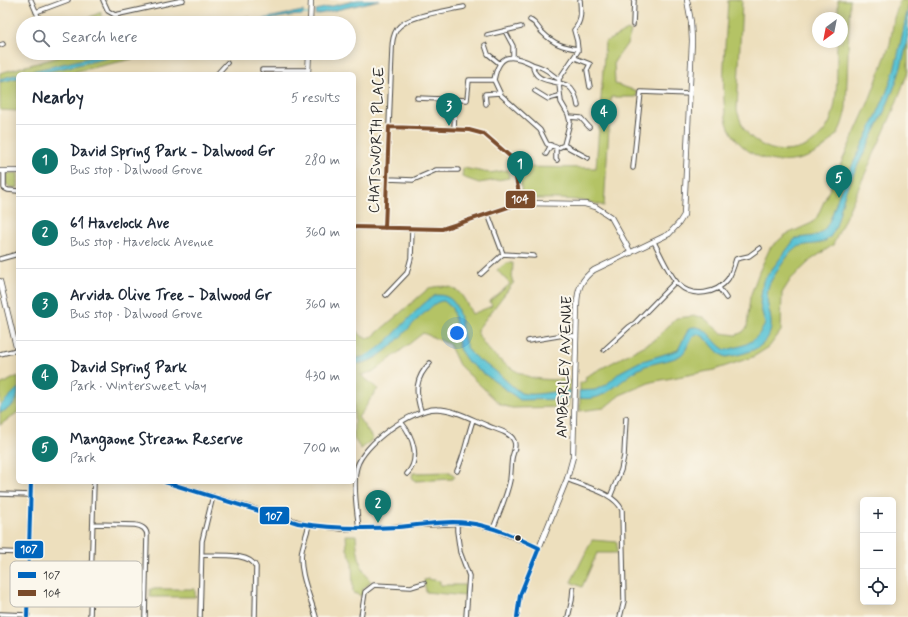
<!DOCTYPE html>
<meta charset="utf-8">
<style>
body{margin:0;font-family:Mynerve,sans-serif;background:#f6f6f7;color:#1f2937}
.controls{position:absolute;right:12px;bottom:12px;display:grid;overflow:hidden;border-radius:6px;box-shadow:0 2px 10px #0003}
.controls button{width:36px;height:36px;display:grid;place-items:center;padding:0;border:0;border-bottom:1px solid #e0e1e3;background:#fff;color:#1f2937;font:20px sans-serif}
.compass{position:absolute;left:812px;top:12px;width:36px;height:36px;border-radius:50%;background:#fff;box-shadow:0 2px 10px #0003;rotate:212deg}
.you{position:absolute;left:457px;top:333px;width:14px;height:14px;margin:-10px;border:3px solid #fff;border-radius:50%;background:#1a73e8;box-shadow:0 0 0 6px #1a73e833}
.badge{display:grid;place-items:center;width:26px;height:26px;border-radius:50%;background:#0f766e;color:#fff;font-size:13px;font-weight:700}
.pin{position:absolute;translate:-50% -33px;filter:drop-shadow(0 1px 2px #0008)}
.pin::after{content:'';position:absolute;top:21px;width:14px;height:12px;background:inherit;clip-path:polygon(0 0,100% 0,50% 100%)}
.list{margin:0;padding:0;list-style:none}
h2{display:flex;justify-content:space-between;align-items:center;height:52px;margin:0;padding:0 16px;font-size:17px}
h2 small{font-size:13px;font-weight:400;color:#747a83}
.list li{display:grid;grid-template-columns:26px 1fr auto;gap:12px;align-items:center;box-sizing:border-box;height:72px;padding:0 16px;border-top:1px solid #e0e1e3}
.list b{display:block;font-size:15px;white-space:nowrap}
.list p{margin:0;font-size:13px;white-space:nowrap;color:#747a83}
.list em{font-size:13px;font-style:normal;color:#747a83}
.icon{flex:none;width:22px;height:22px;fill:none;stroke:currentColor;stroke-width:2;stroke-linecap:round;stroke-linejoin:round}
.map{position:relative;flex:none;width:908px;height:617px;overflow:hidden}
.search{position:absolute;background:#fff;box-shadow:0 2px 10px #0003;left:16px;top:16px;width:340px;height:44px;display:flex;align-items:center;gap:10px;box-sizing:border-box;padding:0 14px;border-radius:22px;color:#747a83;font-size:15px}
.panel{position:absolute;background:#fff;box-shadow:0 2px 10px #0003;left:16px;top:72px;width:340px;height:412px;border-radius:6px}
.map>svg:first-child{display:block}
</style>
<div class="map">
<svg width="908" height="617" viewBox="0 0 908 617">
<rect width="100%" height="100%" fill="#fbf7ec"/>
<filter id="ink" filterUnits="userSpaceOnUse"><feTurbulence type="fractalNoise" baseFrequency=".025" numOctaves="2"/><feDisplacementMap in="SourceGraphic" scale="8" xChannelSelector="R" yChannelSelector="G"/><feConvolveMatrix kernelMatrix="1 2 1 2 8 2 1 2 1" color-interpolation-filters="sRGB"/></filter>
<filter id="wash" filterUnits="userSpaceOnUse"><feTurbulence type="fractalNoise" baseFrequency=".012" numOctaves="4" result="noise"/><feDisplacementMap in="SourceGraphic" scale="16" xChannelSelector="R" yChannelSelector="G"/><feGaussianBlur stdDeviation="0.9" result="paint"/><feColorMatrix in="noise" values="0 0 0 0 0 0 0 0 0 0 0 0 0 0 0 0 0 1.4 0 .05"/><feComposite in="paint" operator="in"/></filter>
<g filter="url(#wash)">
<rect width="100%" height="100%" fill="#eddfbd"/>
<path fill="#b4c365" stroke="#707748" d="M728 0H742L737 110C740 120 743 130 751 137 774 159 810 154 827 127 840 107 836 65 837 42H842V18H838V0H850L846 108C844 119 841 131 833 139 804 172 749 169 729 128 718 105 727 28 728 0Z
M900 0H908V72L892 114 833 245 811 260 791 279 782 293 781 331 769 347 753 357 714 370 651 382 620 395 604 408 580 411V383L586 381 585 377 655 340 676 318 696 316 703 317 721 333 736 335 743 332 747 327 750 297 759 272 770 248 785 235 812 223 817 217 869 101 890 44 894 18Z
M101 12V17L106 23H77Z
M249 16V23H215Z
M628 30 631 32 627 44 614 62 615 84 637 91 636 97H611L604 206C578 197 550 199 523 199L518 167 596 168 605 42Z
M62 53H159L64 74H18V111L0 110V73L63 56Z
M463 168 490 173 508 170 509 178 479 183 462 177Z
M6 173H18V188L10 187 6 184Z
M507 263H513L512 282H514L477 330C481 349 515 375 534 378 545 380 557 380 569 380L570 383 568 407 512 408 501 405 459 365 449 344 423 333 375 371 361 375 378 389C369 398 367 408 358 417L373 439 361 449 354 439V316L355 329 363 337 371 338 429 288C457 282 461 292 472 314L492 306 490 301 510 284 497 270Z
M18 376V412L0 425V385Z
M450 472 455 476 453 479 415 481 412 477 413 473Z
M346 535H356C357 553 360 568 371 582L363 589V596L353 593 352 560 347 549Z
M592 540 617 542V553H597L582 587 571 582Z
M428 579 440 581V585H465V596L426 592 424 580Z
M150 589H195V597H150Z"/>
<path fill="#58c2d4" stroke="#427680" d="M358 0H379L315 15 316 10Z
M908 8C908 17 908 26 908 35 901 89 870 138 848 186 840 202 840 225 830 237 822 247 807 242 796 248 789 252 776 273 771 281 765 291 767 304 770 314 777 345 752 353 726 357 714 353 709 336 697 334 689 337 688 350 681 355 672 361 655 362 643 367 626 375 616 389 600 396 593 399 586 399 579 398V391L595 390 606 385 620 372 639 362 678 350 689 328C708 322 712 344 726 350 746 345 756 343 765 324L760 304 763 281 795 239C803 236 815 238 821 233 831 225 836 201 841 189 855 158 872 128 885 96 897 68 901 38 908 8Z
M303 11V15C282 15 263 23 242 23Z
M110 53H130L37 74H19Z
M18 74V78L0 82V79Z
M436 295C468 294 456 336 471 353 477 360 485 364 493 369 503 377 511 386 521 393 535 397 555 390 570 391L569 399 520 400 468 362 459 349 458 331 452 308 444 301C437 301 433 305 428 310 406 327 384 364 354 364V358C381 360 411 308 436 295Z
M18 388C18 403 14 406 0 413V406Z"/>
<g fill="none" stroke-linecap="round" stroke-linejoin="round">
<path stroke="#58c2d4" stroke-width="1" d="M302 14H309
M364 357 380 348"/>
</g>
</g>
<g filter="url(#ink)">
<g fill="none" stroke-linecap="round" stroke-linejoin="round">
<defs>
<path id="minor" d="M31 0 41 23
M103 0 108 11 115 15 183 0
M36 12 68 0
M530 20C537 23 538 29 543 33 554 44 563 47 578 49
M633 25 634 0
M505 31 513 46V56
M487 35 521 27
M0 45 3 44
M485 45 488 54 499 63
M575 58 590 64 587 70 590 87
M533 65C533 84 558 80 568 86 574 90 577 99 578 106
M262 70H308
M217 74 227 63
M559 79C554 77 551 73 546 70 542 67 537 66 532 64 510 53 499 54 494 80L501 95 540 130 547 144 558 148 564 145 570 122 568 114 561 102 559 84V79L578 51 577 41 574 30C582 21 581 12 580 0
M535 91 548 99 559 96
M417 98 467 100 469 80H494
M486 104 485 94 500 93
M569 117 581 118 589 127
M389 127 469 130 484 134 512 158 521 203
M454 130 455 100
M564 145 588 158
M556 148V159L557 160
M546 154 551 145
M633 168 641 92 690 94
M4 171V188L8 190 18 191
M388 179 413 180 436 170H458
M488 214 503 254
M385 228 392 50C392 43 393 35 397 29 407 15 447 11 464 7
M654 242C661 255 669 275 679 285 693 298 717 294 728 279 732 273 734 266 736 259L749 256 760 248
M0 259 18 254
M481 274 503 254 534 256
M719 288 726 298
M386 295 407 273 411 258 412 229
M528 341 564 335 575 336
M604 350 629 327 635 323 676 281
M0 354 17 350
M421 411C415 392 415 378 430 363
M401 422C413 436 421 459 407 474
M457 471C465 454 467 437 473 420
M567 479C584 487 614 492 622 510L624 601 620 617
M165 482 309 525 342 529 470 523 493 529 539 548
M0 494 31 495
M610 497 621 470 624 456 626 418
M457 522V531L460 552 469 576 466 617
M93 524 135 525C142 526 147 529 147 536L145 617
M309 525C307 533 304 541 302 550 298 571 310 596 316 617
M359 528C357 514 353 480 357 467 363 444 413 408 437 409 453 409 471 419 486 425 494 429 511 432 514 441 517 447 513 452 512 458 511 465 511 473 510 480 507 496 499 513 493 529
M0 552 29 553
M202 555C217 556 250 552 256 567L255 617
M0 614 28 615
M90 617 94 482
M200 617 202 541 213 496
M361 617 365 592 374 585 411 587 424 583
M568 617 572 600 573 589"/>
<path id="tertiary" d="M310 23 311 0
M308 74 309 53
M0 171H18
M354 227 442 229 521 203 585 204 596 207 611 217 631 253
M0 281 18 355
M27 617 31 482
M517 617 520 595 567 479 573 457 577 306C577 290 581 279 594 270L669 234 679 223 684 215 692 41 691 22 687 0"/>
</defs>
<use href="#minor" stroke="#484641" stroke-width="5.5"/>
<use href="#tertiary" stroke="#484641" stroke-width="6"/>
<use href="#minor" stroke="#fff" stroke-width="3.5"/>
<use href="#tertiary" stroke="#fff" stroke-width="4.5"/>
<defs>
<path id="bus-1" d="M165 482 298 523C331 529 364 529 398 527 421 525 445 520 468 523 493 526 516 537 539 548L520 595 517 617
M27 617 31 482"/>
<path id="bus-2" d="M354 227 442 229 521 203 512 158 484 134 469 130 389 127
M385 228 389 127"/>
</defs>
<use href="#bus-1" stroke="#fbf7ec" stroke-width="7"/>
<use href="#bus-2" stroke="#fbf7ec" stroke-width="7"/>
<use href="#bus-1" stroke="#0065bd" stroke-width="4"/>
<use href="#bus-2" stroke="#7a4b2a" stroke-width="4"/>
</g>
</g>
<circle fill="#2b2b2b" stroke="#fbf7ec" stroke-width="1.5" cx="518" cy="538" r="3.5"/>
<g text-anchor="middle" stroke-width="4" stroke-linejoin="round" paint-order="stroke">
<g font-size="15" fill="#2b2b2b" stroke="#fbf7ec">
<text transform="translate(376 140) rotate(-88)" y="5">CHATSWORTH PLACE</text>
<text transform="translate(564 367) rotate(-88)" y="5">AMBERLEY AVENUE</text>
</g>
</g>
<rect x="10" y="561" width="132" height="46" rx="6" fill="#fbf7ec" stroke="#bdbab2" stroke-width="1"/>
<rect x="18" y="572" width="18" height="6" fill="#0065bd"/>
<rect x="18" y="590" width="18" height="6" fill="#7a4b2a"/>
<g font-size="11" fill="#2b2b2b">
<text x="43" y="579">107</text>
<text x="43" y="597">104</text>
</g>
<g stroke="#fbf7ec" stroke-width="1.5">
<rect x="505" y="190" width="31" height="19" rx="4" fill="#7a4b2a"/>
<rect x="259" y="506" width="31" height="19" rx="4" fill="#0065bd"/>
<rect x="14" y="540" width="30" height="19" rx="4" fill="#0065bd"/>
</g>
<g font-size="11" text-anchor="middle" font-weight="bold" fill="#fff">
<text x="520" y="203">104</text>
<text x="274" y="520">107</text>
<text x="29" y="553">107</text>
</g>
</svg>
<div class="controls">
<button>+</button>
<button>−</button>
<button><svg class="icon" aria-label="locate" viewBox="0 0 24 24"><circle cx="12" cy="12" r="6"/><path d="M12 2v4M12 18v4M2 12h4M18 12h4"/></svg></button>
</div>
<svg class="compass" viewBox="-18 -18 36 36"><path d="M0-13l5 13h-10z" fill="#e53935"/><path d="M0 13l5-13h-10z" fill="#747a83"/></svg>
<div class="you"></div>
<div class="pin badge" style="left:520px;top:184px">1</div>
<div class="pin badge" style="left:378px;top:523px">2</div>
<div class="pin badge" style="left:449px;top:126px">3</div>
<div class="pin badge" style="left:604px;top:132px">4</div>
<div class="pin badge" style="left:839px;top:198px">5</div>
<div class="search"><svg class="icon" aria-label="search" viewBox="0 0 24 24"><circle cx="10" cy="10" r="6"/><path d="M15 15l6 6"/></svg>Search here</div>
<section class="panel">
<h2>Nearby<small>5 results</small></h2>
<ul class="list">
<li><span class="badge">1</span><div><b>David Spring Park - Dalwood Gr</b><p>Bus stop · Dalwood Grove</p></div><em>280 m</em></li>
<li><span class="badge">2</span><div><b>61 Havelock Ave</b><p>Bus stop · Havelock Avenue</p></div><em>360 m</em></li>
<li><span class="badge">3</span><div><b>Arvida Olive Tree - Dalwood Gr</b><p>Bus stop · Dalwood Grove</p></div><em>360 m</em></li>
<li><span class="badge">4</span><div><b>David Spring Park</b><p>Park · Wintersweet Way</p></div><em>430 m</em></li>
<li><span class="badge">5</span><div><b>Mangaone Stream Reserve</b><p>Park</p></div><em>700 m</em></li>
</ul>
</section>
</div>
